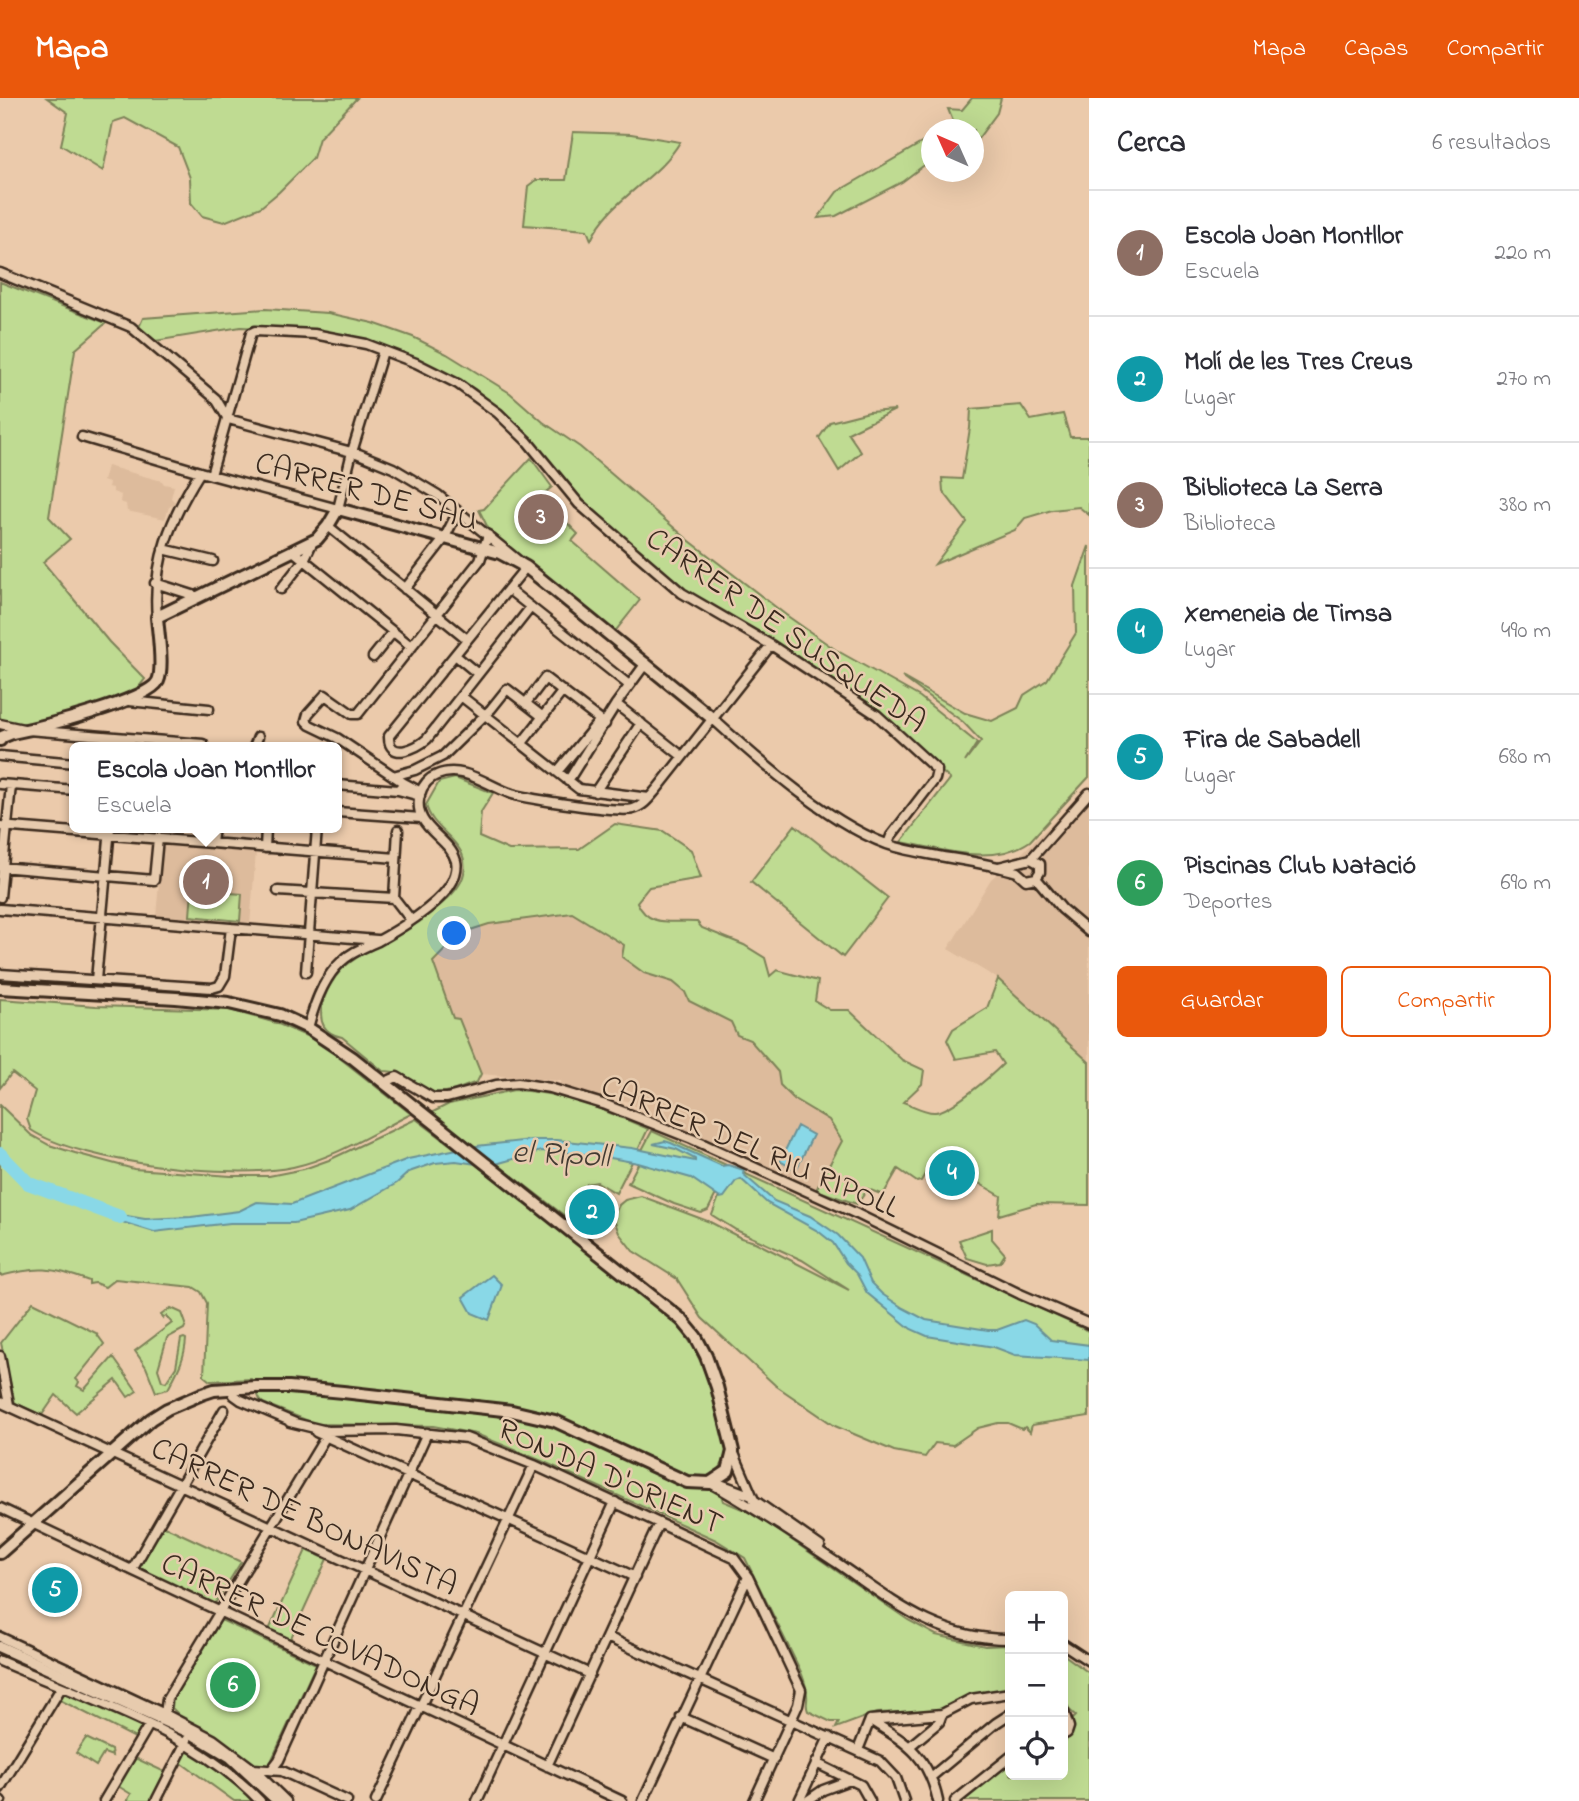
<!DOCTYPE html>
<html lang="es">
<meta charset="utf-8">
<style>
body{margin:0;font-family:"Indie Flower",sans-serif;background:#f2f2f3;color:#2b2b33}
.controls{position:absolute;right:21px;bottom:21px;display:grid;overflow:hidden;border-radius:10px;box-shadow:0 7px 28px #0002}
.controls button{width:63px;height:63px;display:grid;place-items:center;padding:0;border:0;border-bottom:2px solid #e1e1e2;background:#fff;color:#2b2b33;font:35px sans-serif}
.compass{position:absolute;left:921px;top:21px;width:63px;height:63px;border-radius:50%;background:#fff;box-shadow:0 7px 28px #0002;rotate:315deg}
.you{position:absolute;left:455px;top:836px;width:24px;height:24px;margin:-18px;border:5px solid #fff;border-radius:50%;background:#1a73e8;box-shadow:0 0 0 10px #1a73e833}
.badge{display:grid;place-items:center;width:46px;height:46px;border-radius:50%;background:#ea580c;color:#fff;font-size:23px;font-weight:700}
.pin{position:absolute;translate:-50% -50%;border:4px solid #fff;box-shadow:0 2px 7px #0006}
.popup{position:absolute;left:69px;top:644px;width:273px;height:91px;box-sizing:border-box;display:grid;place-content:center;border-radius:10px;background:#fff;filter:drop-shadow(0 2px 5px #0005);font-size:23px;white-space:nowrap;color:#7c7c81}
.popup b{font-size:26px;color:#2b2b33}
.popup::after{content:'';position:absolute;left:50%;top:100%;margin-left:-14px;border:14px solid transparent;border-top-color:#fff}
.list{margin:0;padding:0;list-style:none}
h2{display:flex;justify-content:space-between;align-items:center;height:91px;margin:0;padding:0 28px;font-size:30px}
h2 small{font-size:23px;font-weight:400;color:#7c7c81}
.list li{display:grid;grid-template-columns:46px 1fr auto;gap:21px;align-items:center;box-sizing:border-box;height:126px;padding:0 28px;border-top:2px solid #e1e1e2}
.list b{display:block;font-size:26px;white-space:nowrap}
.list p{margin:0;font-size:23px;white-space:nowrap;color:#7c7c81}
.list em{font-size:23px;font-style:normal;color:#7c7c81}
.actions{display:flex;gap:14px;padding:21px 28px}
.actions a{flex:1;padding:16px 0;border:2px solid #ea580c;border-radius:10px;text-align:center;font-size:24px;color:#ea580c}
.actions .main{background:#ea580c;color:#fff}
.icon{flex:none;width:38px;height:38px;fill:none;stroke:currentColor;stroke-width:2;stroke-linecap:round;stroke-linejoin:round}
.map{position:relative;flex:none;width:1089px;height:1703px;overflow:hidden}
header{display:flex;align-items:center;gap:42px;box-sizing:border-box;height:98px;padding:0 35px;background:#ea580c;color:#fff}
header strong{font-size:33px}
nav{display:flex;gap:38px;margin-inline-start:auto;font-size:24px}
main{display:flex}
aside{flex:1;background:#fff}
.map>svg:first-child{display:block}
</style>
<header>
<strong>Mapa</strong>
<nav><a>Mapa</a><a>Capas</a><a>Compartir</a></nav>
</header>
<main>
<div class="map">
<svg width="1089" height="1703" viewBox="0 0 1089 1703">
<rect width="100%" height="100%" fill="#ebcaab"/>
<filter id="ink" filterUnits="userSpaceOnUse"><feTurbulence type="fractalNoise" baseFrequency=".0143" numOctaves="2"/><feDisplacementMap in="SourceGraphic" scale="14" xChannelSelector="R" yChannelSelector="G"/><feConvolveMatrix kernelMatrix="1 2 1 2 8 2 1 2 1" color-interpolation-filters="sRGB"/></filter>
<g filter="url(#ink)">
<path fill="#ddbb9c" d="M107 368 162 383 164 386 174 388 171 400 175 404 174 407 169 409 165 421 127 413 126 406 120 404 121 397 113 394V390L108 389 109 385 103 383Z
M1089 689V964L998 881 948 851 991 781 1019 758Z
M165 746 256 754 250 827 156 819 162 749Z
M572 815 624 848 643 875 673 884 685 894 689 903 731 924 737 937 750 942 779 974 794 1001 829 1022 842 1043 816 1092 656 1022 627 1003 562 992 561 983 481 976 459 921 453 920 433 865 461 835 489 826Z"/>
<path fill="#bfdb92" stroke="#7d8258" stroke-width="2" d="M47 0H357L319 40 313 60 279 94 261 109 224 124 202 118 191 105 190 80 178 49 125 20 113 24 103 73 61 47 68 15Z
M972 0H1001L997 15 974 46V32L952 31 955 28 948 11 962 12Z
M573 34 631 36 680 44C658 82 610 100 591 142L587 132 524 127 528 88 536 82H566Z
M925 43H931V62L902 84 836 118 818 120 837 94Z
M0 184 106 225 75 252 49 419 70 441 43 464 109 544 145 581 134 595 120 602 24 628 0 622Z
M265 211 328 215 373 225 413 239 447 256 510 295 543 324 580 349 686 440 786 517 836 552 920 599 977 645 965 664 981 643 963 624 902 579 965 615 992 623 1018 610 1024 597 1047 582 1076 535 1075 488 1089 448V679L1030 743C993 769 942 751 901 744L950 681 880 618 695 500 650 464 578 397 528 339 498 310 475 291 438 271 368 244 276 231 241 229 155 243 139 229 143 220Z
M1021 307 1031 322 1063 316 1070 339H1089V417L1079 409 1052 412 1025 420 1015 432 935 466 967 424 943 393 942 380 962 381 970 330 971 311Z
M895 312 848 335 861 354 839 373 819 340 830 324 869 314Z
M531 360 552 389 541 398 578 436 572 443 640 502 613 536 489 432 479 412 484 411Z
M455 680 493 695 481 714 479 739 509 752 579 751 615 726 663 733 691 752 701 780 649 789 637 804C649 831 672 822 697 824L702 830 744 847 765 860 770 878 777 872 818 883 815 903 830 912H849L902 962 924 972 922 986 903 1004C912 1007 926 1015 935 1014 950 1014 992 977 1003 966L995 954 956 961 947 942 953 931 987 910 998 881 1089 964V1107L1036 1106 999 1117 1001 1098 970 1080 962 1092 928 1071 921 1083 917 1084 898 1071 883 1097 868 1091 857 1106 816 1092 842 1043 829 1022 794 1001 780 987 778 974 750 942 737 937 731 924 689 903 685 894 673 884 644 875 622 859 624 847 572 815 489 826 461 835 433 864 453 920 459 921 481 976 477 984C464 988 448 997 433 994 413 989 407 973 383 973L342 939C305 933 325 889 342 871 368 845 457 813 464 775 470 743 432 734 426 707L439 684Z
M795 727 888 800 843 859 751 784Z
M192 792 242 796 240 823 190 818Z
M0 901 96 908 230 912 276 925 318 943 411 1016C373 1035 334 1060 293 1069 234 1082 81 1065 31 1032L27 1021 35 993 12 975 0 990Z
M514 992C563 994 604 1012 648 1031L639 1050 642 1052 652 1033 1089 1233V1318L1032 1327 1030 1334 1025 1329 1022 1331 1008 1325H998L978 1330 953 1347 935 1345 925 1359 894 1353 835 1328 775 1287 702 1220 677 1181 633 1153 619 1135 614 1122 615 1115 619 1107 625 1102 641 1098 710 1124 741 1140 755 1144 849 1192 802 1162 736 1132 712 1117 720 1096 715 1098 708 1112 701 1115 674 1106 628 1085 638 1066 633 1062 616 1095 597 1084 587 1086 578 1101 584 1106 570 1122 431 1015 449 1006Z
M0 1007 31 1037 49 1047 75 1055 134 1071 231 1078H269L304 1071 329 1062 416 1021C479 1068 540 1116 602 1165 628 1187 661 1207 683 1234 702 1257 726 1323 726 1353 725 1363 721 1369 715 1377L723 1403 754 1416 908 1522 936 1537 985 1548 1010 1547V1593L974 1597 940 1613 876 1615 836 1630 839 1624H831L808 1613C805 1606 808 1604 807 1597 807 1589 804 1582 801 1574L745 1460 716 1442 542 1363 476 1336 433 1328 316 1326 263 1305 260 1302 251 1281 210 1283 204 1278 207 1205 201 1194 193 1189 115 1181 105 1189 95 1185 89 1186V1183C52 1169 38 1168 0 1178Z
M992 1131V1141L1005 1156 1000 1164 987 1166 967 1160 959 1142Z
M33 1204 96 1235 104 1246 76 1281 79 1284 77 1288 84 1292 113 1259 137 1293 128 1299 116 1282 76 1315 56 1297 42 1317 15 1305 1 1245Z
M171 1210 182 1215 186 1226 184 1231 167 1240 158 1271 162 1283 166 1284 176 1269 181 1241 184 1240 186 1241C185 1261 177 1274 168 1291L156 1294 146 1269 135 1253 172 1225 166 1218 163 1220 161 1217Z
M164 1428 241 1464 214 1507 138 1471Z
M306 1452 327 1461 290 1542 269 1532Z
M221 1522 316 1566 268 1670 253 1671 176 1620 178 1616 172 1610 173 1601Z
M1063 1556 1089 1575V1703H960L1010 1662V1677H1063V1640L1073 1634V1621L1076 1618 1063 1606Z
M61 1590 147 1628 139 1642 56 1600Z
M86 1640 111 1652 112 1658 104 1655 96 1668 76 1655Z
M187 1649 212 1663 255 1703H234L180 1664Z
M135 1660 165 1674 151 1703H127L131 1696 118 1688Z"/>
<path fill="#89d8e7" stroke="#6a9297" stroke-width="2" d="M797 1028 813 1037 796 1072 780 1063Z
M531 1042H557L632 1050 695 1063V1061L676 1051 653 1046 665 1043 671 1045 722 1068 728 1067 744 1072 743 1076 774 1103 810 1118 838 1137 860 1160 871 1185 882 1196 903 1210 926 1222 988 1232H997L1024 1222 1034 1226 1051 1242 1089 1247V1262L1015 1257 994 1249 927 1238 911 1231 867 1195 857 1176 846 1165 833 1145 818 1133 767 1105 741 1081 736 1083 724 1099 720 1100 691 1080 638 1065 594 1057 541 1053 496 1066H476L456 1063 435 1065 409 1074 397 1085 350 1112 294 1125H230L154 1134 125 1125 103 1114 145 1121 191 1119 239 1113 257 1104 292 1106 408 1061 467 1049Z
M492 1177 502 1187 489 1222 472 1215 463 1199Z
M234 1570 248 1578 233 1603 219 1595Z"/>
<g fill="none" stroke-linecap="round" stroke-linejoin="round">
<path stroke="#89d8e7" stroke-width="14" d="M0 1056 28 1085 120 1119"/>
<defs>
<path id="minor" d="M0 175 131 229 216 301 228 321
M228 321 359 356 393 370 438 397 526 469 389 638C388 663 416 651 427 641L531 509
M82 339 200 374 338 411 352 354 383 253
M211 377 251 235 255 233 314 236 366 246 416 265 458 286 498 315 528 344 579 406 682 495 771 547 877 617 937 672 935 681 891 738 888 746
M328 428 467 541
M163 451 213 463
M293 453 412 549
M155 485 199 499
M281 491 304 462 313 443
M405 491 444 441 458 413
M508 491 629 587
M157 519C152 464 171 420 200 374
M455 557 478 576
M373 559 393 534
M461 598 579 691 649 700
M129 603 209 611
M526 605 545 580 605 626
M616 606 682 658
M713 621C758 662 838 733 896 749 936 760 978 762 1017 774
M0 626 28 632 203 646
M522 645 563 593
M254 649 258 639
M0 658 75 665
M557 674 600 622
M393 678 415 672 443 658 491 611 507 591 543 619
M568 683 616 606 646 565
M404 685 337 640 310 627 306 623 308 616 325 597 352 616H358L480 462 488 437
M0 686 75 692
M337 687 398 692 404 685 421 694
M398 692 420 698
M595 694 641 625
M337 714 421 720
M0 728 396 760
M212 745 214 730
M265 750 266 730
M1031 761 1089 695
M0 769 154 782 158 740
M999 769 1031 761 1040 766V774L1036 780
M1017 774 1026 782 1036 780
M1036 780 1062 811 1089 834
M278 793 394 800 411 822
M0 799 11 687
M394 800 398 732
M0 811 377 842
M306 874 317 730
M0 876 212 890 219 888 225 878 231 830
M96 882 110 730
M308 930C314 907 323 880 341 864 351 854 365 849 378 843 400 831 435 809 449 789 454 782 458 771 456 763 449 738 411 730 420 696 423 687 429 680 437 677 463 666 488 688 512 696 529 701 618 715 633 711 644 708 650 699 657 691L771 547
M386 986 390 982 397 979 433 1000H447L496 987 518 985 550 990 606 1007 692 1041 857 1116 1020 1196 1089 1226
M0 1258 9 1307
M231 1291 234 1297 241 1302 295 1325
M0 1304 590 1576
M290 1324 327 1333 396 1332 466 1340 534 1367 734 1460 748 1479 801 1592 798 1607 754 1703
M316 1334 635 1479
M733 1353 754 1402 820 1448
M715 1384 752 1398
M710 1385C754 1409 795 1437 837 1465 894 1504 938 1542 1010 1541
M0 1410 622 1703
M132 1472 224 1312
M0 1539 165 1616 213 1641 253 1671 286 1703
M607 1539 880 1663 896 1680 904 1703
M1063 1546 1089 1563
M0 1563C89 1602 192 1632 260 1703
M1063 1611 1069 1629 1067 1635 1063 1637
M165 1616 167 1601 326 1338
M681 1619 774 1661
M870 1622C908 1646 928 1657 938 1703
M910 1648 939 1624 942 1616
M858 1652 870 1622 942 1616 971 1601 1010 1595
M816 1665 861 1687 870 1703
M547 1668 659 1425
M253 1671 282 1673 347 1703
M272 1671 279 1662 427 1335
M931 1679 996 1625 1010 1616
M0 1690 61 1590
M0 1702 1 1703
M104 1703 149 1627
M156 1703 187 1642
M376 1703 534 1367
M477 1703 615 1404
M643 1703 748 1479
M799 1703 829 1639
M807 1703 823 1692 850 1682
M955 1703 1010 1659"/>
<path id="tertiary" d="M0 642 2 639 12 635C37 630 148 603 158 583 164 570 158 534 157 519L317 441 328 428 338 411 500 455 526 469 713 621
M0 890 176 900 229 905 280 917 308 930 353 960 682 1222 696 1239 706 1258 717 1289 733 1353 728 1373 710 1385 687 1384 555 1323 512 1313 343 1294 289 1289H256L214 1292 202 1296 167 1311 151 1321 0 1455
M0 1549 191 1635 231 1659 278 1703"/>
</defs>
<use href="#minor" stroke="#3b2a1e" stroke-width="13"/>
<use href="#tertiary" stroke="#3b2a1e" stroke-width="16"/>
<use href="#minor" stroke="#e7cbae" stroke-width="8"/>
<use href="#tertiary" stroke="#e7cbae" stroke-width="10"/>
</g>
</g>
<g text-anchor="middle" stroke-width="5" stroke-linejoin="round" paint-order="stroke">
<g font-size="32" fill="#3b2a1e" stroke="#e7cbae">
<text transform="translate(367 392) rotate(15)" y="11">CARRER DE SAU</text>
<text transform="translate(787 531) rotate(35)" y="11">CARRER DE SUSQUEDA</text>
<text transform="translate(751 1047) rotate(23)" y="11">CARRER DEL RIU RIPOLL</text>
<text transform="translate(611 1377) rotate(24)" y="11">RONDA D'ORIENT</text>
<text transform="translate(305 1417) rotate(25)" y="11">CARRER DE BONAVISTA</text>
<text transform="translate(321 1535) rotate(25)" y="11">CARRER DE COVADONGA</text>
</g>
<g font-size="33" font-style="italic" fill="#433b32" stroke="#e7cbae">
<text transform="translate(561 1054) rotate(3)" y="12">el Ripoll</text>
</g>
</g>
</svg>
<div class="controls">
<button>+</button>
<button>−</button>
<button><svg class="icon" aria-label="locate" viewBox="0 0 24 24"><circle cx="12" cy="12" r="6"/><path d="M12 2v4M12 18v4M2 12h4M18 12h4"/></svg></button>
</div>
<svg class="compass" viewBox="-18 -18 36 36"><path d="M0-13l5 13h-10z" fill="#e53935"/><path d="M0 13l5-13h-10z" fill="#7c7c81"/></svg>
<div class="you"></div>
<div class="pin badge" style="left:206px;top:784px;background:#8d6e63">1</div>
<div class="popup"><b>Escola Joan Montllor</b>Escuela</div>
<div class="pin badge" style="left:592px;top:1114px;background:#0f9aa8">2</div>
<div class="pin badge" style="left:541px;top:419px;background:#8d6e63">3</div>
<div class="pin badge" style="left:952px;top:1075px;background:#0f9aa8">4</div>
<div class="pin badge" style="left:55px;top:1492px;background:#0f9aa8">5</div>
<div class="pin badge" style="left:233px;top:1587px;background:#2e9e5b">6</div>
</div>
<aside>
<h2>Cerca<small>6 resultados</small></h2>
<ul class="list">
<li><span class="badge" style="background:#8d6e63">1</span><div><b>Escola Joan Montllor</b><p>Escuela</p></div><em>220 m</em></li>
<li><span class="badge" style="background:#0f9aa8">2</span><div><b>Molí de les Tres Creus</b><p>Lugar</p></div><em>270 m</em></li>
<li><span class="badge" style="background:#8d6e63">3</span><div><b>Biblioteca La Serra</b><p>Biblioteca</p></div><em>380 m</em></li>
<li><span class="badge" style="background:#0f9aa8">4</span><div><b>Xemeneia de Timsa</b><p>Lugar</p></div><em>490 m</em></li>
<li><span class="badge" style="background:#0f9aa8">5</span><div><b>Fira de Sabadell</b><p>Lugar</p></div><em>680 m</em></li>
<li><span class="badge" style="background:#2e9e5b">6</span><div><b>Piscinas Club Natació</b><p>Deportes</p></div><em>690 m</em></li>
</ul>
<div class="actions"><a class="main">Guardar</a><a>Compartir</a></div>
</aside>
</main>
